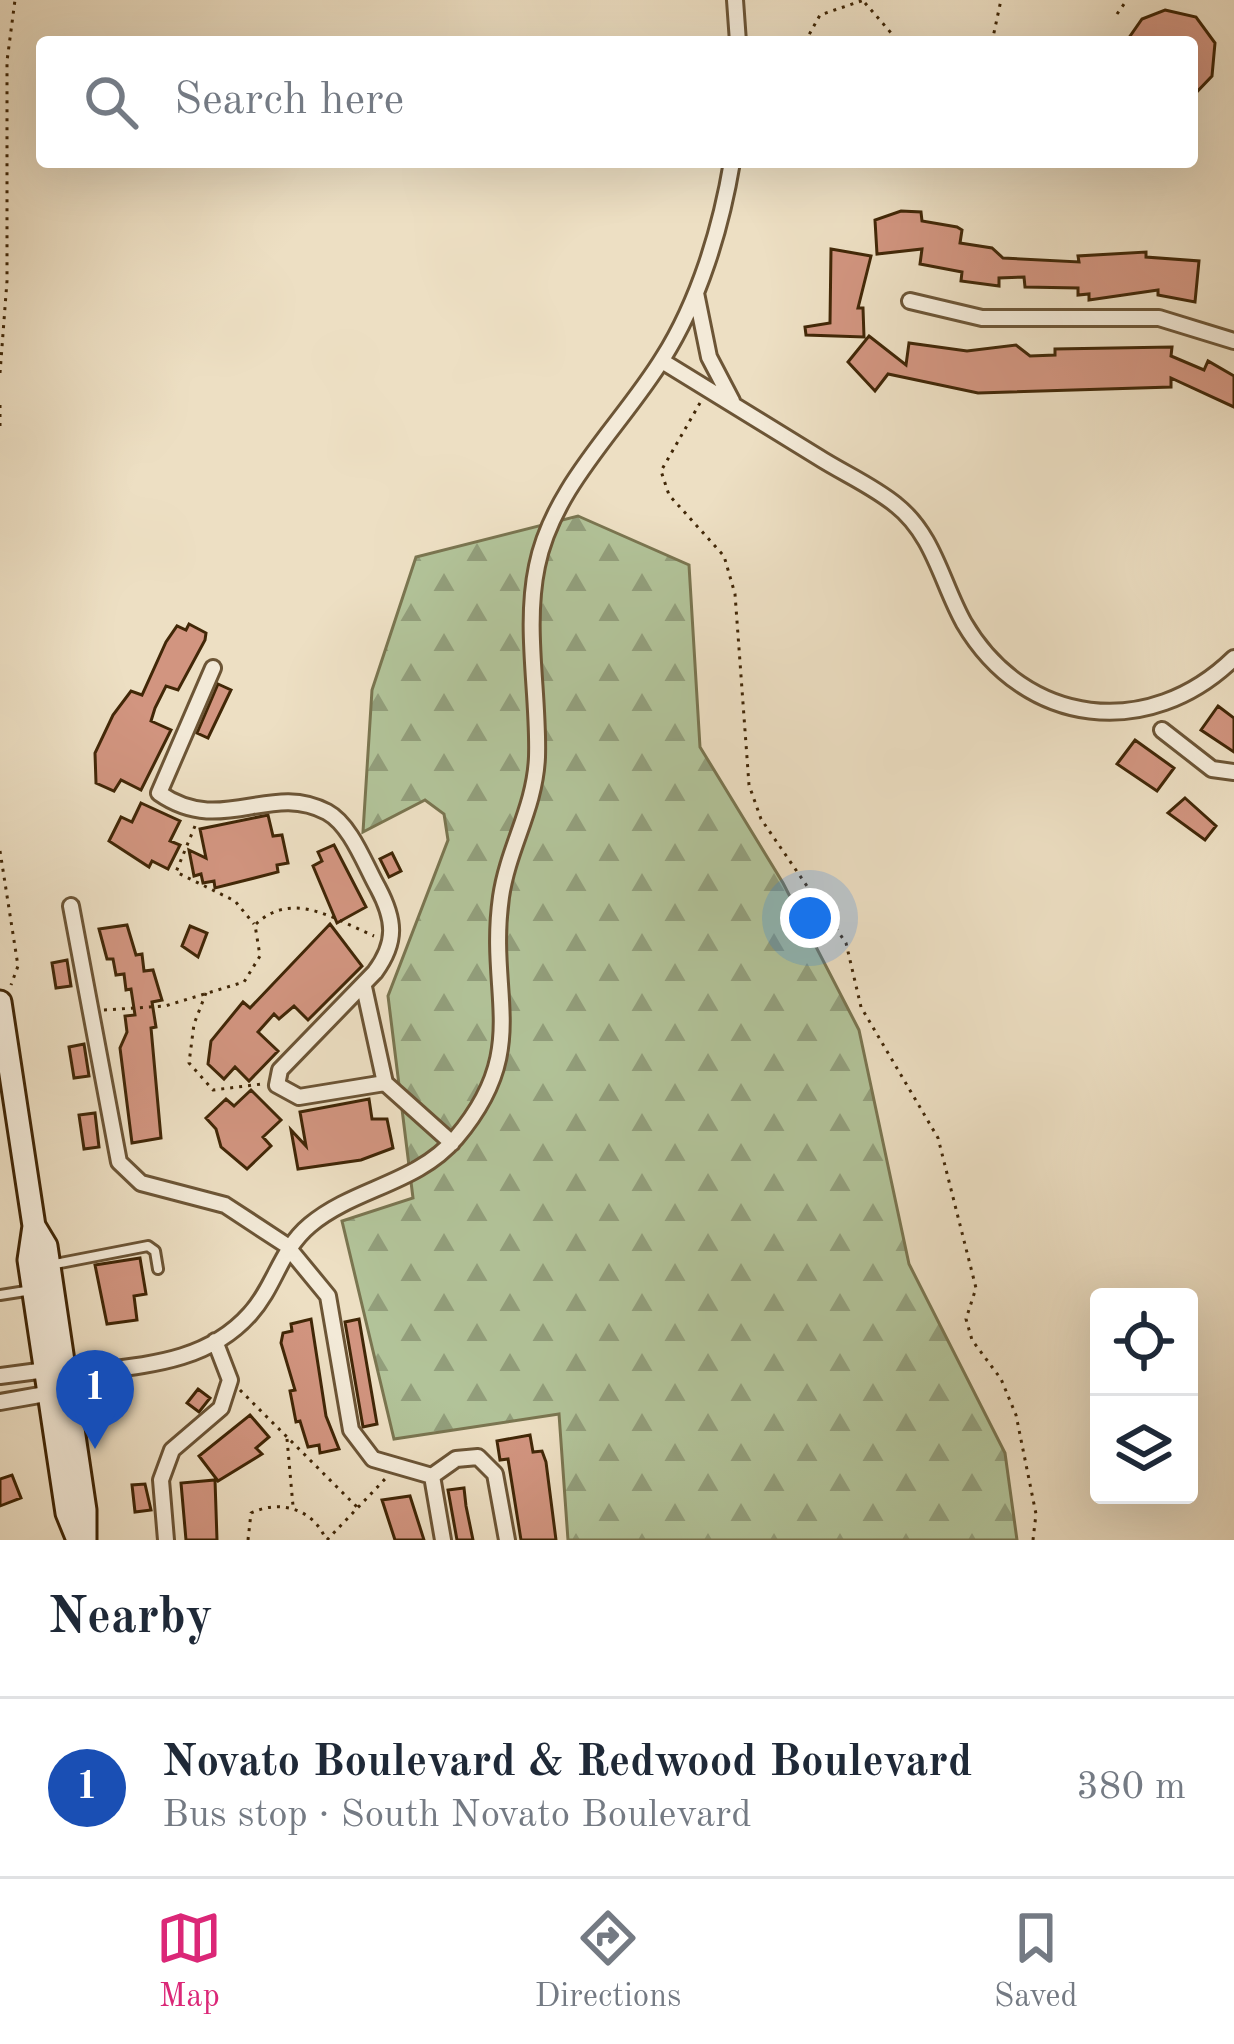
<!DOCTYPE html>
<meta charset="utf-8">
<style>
body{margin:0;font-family:"Old Standard TT",serif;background:#f2f2f3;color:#1f2937}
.controls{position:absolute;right:36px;bottom:36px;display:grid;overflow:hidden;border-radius:12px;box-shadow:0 12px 48px #0002}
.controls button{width:108px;height:108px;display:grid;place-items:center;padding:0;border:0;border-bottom:3px solid #e0e1e3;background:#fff;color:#1f2937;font:60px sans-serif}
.you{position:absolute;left:810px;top:918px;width:42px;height:42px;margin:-30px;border:9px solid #fff;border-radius:50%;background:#1a73e8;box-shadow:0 0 0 18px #1a73e833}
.badge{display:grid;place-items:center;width:78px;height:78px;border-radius:50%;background:#db2777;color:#fff;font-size:39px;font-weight:700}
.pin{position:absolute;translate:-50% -99px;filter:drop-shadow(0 3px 6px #0008)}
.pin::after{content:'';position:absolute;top:63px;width:42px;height:36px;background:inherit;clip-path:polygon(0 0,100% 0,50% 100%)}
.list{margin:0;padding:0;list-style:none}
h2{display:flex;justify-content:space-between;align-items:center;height:156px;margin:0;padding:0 48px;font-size:51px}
h2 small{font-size:39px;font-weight:400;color:#747a83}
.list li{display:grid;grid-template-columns:78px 1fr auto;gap:36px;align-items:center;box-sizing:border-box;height:180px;padding:0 48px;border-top:3px solid #e0e1e3}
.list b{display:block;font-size:45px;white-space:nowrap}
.list p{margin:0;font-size:39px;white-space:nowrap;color:#747a83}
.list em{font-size:39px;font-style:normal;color:#747a83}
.icon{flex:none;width:66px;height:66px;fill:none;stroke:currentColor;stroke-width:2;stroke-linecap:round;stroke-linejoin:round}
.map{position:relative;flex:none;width:1234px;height:1540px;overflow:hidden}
.search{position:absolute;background:#fff;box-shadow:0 12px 48px #0002;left:36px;right:36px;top:36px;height:132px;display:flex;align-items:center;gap:30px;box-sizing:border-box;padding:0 42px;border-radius:12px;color:#747a83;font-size:45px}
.sheet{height:336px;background:#fff}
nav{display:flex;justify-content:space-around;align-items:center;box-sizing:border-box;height:168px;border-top:3px solid #e0e1e3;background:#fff;font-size:33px;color:#747a83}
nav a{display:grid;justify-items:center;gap:6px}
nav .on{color:#db2777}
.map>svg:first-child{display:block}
</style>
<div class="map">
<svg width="1234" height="1540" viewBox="0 0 1234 1540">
<defs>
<pattern id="forest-firs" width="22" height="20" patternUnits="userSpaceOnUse" patternTransform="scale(3)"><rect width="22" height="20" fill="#b2c399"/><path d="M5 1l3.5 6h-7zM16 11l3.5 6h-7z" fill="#929e7b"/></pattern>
</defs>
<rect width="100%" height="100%" fill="#eddfc3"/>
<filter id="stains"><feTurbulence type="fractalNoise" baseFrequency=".00167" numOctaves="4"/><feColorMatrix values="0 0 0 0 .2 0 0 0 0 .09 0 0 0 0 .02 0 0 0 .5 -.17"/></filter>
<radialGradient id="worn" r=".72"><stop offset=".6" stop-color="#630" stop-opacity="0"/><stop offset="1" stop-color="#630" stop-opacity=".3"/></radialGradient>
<path fill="url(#forest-firs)" stroke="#7a7550" stroke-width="3" d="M578 516 689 565 700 747 783 883 859 1030 909 1264 1005 1453 1017 1540H568L559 1414 394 1439 342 1221 413 1198 388 996 448 840 444 814 425 800 363 832 372 690 416 557Z"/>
<path fill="#d29580" stroke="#412707" stroke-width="3" d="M1165 10 1196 17 1215 43 1212 76 1192 97V42H1126L1142 19Z
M901 211 921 212 922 221 957 227 962 230 960 243 992 248 1003 258 1079 262 1078 256 1146 252V257L1199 261 1195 302 1158 295V290L1089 300V294L1078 295V288L1025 287 1024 277 999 278V286L961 281 962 272 920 264 922 249 877 254 875 220Z
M831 249 871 256 858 308H863L864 337 806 335 805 327 830 323Z
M869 336 906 365 909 343 967 351 1016 345 1030 356 1055 355V349L1172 347 1171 356 1204 370 1208 361 1234 376V407L1171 378V387L978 393 888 374 875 391 848 362Z
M189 624 206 633 205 640 178 690 166 686 155 708 151 721 171 730 141 790 121 780 114 791 96 783 95 753 113 715 131 691 142 695 166 642 177 626 186 630Z
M218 684 231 690 208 738 197 733Z
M1218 706 1234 718V752L1201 730Z
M1135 740 1174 768 1157 791 1117 764Z
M1185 798 1216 826 1205 840 1168 813Z
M141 803 180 821 170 841 180 845 168 869 152 861 149 867 109 841 121 817 132 822Z
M268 815 273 836 282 835 288 863 277 865 278 872 215 888 214 881 203 883 201 874 194 876 189 850 206 858 200 829Z
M334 845 366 907 337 923 313 866 322 861 318 852Z
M392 853 401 871 389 877 380 859Z
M330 924 362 966 308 1020 294 1006 279 1019 274 1014 258 1032 278 1051 249 1081 235 1067 224 1079 208 1064 211 1041 243 1002 250 1008Z
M127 925 136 955 142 954 144 971 153 970 162 1000 152 1002 156 1027 151 1028 161 1138 132 1143 120 1048 127 1032 125 1016 135 1015 131 989 126 990 124 974 116 975 113 959H107L99 929Z
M190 926 207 933 198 957 182 946Z
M67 960 71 986 56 988 52 963Z
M84 1044 89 1076 74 1078 69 1047Z
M251 1090 281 1120 263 1137 271 1146 247 1169 221 1147 216 1129 206 1118 226 1099 234 1106Z
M369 1099 372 1119H387L393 1148 361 1160 298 1169 291 1130 306 1146 300 1112Z
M95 1113 99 1147 84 1149 79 1115Z
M140 1258 146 1294 134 1296 137 1320 107 1324 95 1265Z
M311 1319 326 1416 339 1449 320 1453 319 1445 308 1447 300 1421 296 1422 290 1391 295 1390 281 1343 283 1333 292 1331 291 1324Z
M359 1319 377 1424 363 1427 345 1322Z
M198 1389 210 1398 199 1412 187 1403Z
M250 1415 269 1437 256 1448 262 1454 218 1481 199 1456Z
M530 1435 533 1452 542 1451 546 1462 556 1540H521L508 1459 500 1460 497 1441Z
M12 1475 21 1498 0 1506V1479Z
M215 1480 217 1540H186L181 1483Z
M145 1484 151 1510 135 1512 132 1485Z
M464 1488 466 1506 473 1540H457L448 1490Z
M410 1496 424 1540H395L382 1500Z"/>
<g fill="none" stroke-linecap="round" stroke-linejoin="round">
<defs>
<path id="service" d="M50 1265 148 1246 155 1251 158 1269
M0 1295 32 1290"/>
<path id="minor" d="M735 0 738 42
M696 293 709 357 732 401
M910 301 982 318H1159L1234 341
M662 361C714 393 766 425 818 457 843 473 873 486 896 505 934 535 942 584 964 623 1025 727 1149 741 1234 658
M213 668 159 793C222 837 270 781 327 812 351 825 365 865 378 888 395 920 397 942 375 972L280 1070 277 1085 299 1097 385 1083
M1162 730 1212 769 1234 772
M71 906 119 1162 141 1183 225 1205 286 1245 328 1296 351 1430 373 1459 432 1476 443 1540
M364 987 385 1083 452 1143
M0 1376 46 1370 66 1375C131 1365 202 1368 250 1314 276 1285 280 1250 310 1225 354 1188 417 1184 456 1138 532 1048 487 997 501 897 508 848 535 808 537 757 539 695 524 628 537 566 553 486 622 425 663 358 699 301 721 228 732 162
M0 1402 51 1393
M432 1476 456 1459 478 1457 495 1474 507 1540
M166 1540 161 1480 172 1450 221 1408 230 1380 215 1341"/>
<path id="secondary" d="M0 1002 34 1226 46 1246 85 1510V1540
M34 1226 29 1260 67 1513 78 1540"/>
</defs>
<use href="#service" stroke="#6c5536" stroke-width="14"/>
<use href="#minor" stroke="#6c5536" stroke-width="20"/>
<use href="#secondary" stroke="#412707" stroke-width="27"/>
<path stroke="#412707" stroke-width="3" stroke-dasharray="3 6" stroke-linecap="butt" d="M865 3 899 42
M1117 14 1127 0
M805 42 820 15 864 0
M992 42 1001 0
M0 373 7 281V61L15 0
M700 403 661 471 669 495 724 556 735 594 749 785 761 819 846 943 861 1007 938 1138 976 1288 966 1319 972 1340 1001 1379 1016 1415 1036 1514 1033 1540
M0 405V432
M195 826 176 872 235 901 254 924
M0 851 18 966 11 985
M206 993 194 1024 189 1063 213 1090 262 1084
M104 1010 165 1006 244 982 260 956 255 925C292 889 334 919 374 936
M240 1390 359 1509
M287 1439 293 1506
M248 1540 251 1513C280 1499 314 1509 326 1540
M327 1540 386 1478"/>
<use href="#service" stroke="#f3ead8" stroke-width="8"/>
<use href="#minor" stroke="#f3ead8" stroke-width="14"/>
<use href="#secondary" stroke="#f3ead8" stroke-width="21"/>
</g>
<rect width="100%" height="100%" filter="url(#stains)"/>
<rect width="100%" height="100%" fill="url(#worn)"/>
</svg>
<div class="controls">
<button><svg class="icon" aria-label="locate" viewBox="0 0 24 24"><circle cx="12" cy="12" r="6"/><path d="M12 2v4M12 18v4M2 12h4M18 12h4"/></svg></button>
<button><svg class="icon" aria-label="layers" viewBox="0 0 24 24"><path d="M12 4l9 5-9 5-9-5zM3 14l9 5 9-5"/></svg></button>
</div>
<div class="you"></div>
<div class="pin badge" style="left:95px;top:1449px;background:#1a4fb4">1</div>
<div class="search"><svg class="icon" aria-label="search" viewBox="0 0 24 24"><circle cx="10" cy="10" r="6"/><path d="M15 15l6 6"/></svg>Search here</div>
</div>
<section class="sheet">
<h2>Nearby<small></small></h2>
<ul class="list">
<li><span class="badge" style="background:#1a4fb4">1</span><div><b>Novato Boulevard &amp; Redwood Boulevard</b><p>Bus stop · South Novato Boulevard</p></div><em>380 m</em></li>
</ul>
</section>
<nav>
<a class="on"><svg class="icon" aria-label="map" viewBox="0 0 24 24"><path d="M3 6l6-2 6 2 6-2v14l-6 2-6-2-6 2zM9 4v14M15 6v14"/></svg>Map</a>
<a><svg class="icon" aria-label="directions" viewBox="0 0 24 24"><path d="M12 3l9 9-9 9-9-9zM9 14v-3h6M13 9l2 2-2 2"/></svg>Directions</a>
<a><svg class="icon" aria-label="saved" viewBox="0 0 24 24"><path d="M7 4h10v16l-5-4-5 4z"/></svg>Saved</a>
</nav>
